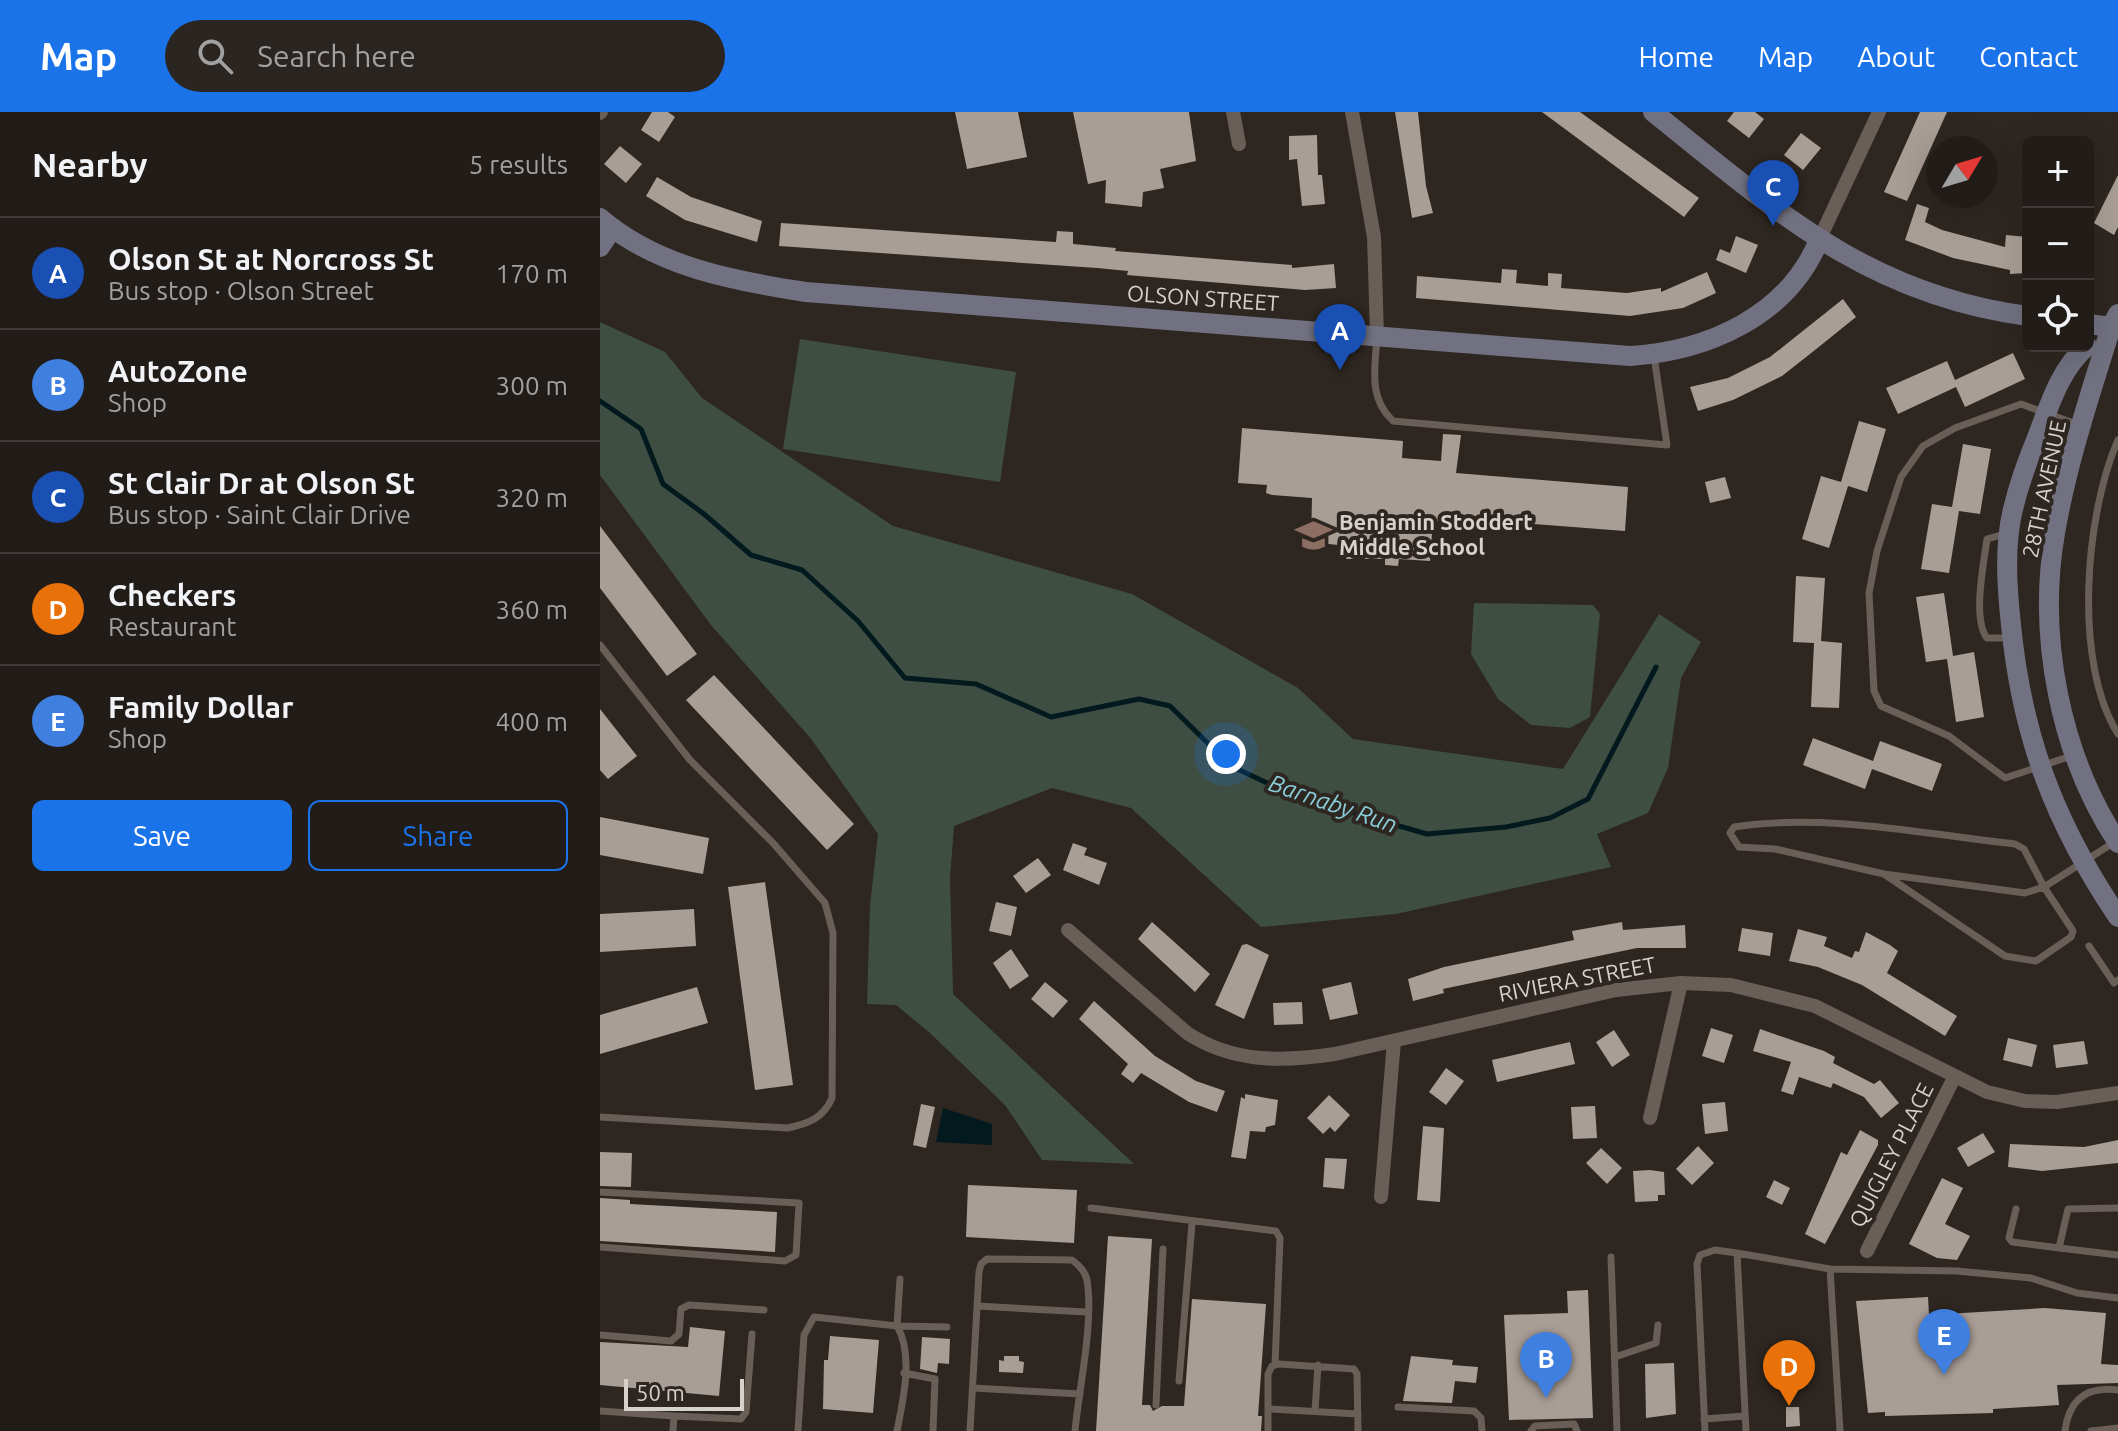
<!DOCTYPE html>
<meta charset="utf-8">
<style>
body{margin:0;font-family:Ubuntu,sans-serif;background:#2a2521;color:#f1f3f6}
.controls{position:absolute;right:24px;top:24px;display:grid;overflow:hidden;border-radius:12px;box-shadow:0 8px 32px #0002}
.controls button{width:72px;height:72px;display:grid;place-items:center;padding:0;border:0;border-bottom:2px solid #3f3a37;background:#221c18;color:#f1f3f6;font:40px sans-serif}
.compass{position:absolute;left:1326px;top:24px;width:72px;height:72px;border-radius:50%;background:#221c18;box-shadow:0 8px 32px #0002;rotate:52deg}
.scale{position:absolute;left:24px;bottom:20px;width:120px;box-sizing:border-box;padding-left:8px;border:4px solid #d7d1cd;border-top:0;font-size:22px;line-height:28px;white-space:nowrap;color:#d7d1cd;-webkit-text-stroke:6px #2e2620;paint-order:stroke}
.you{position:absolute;left:626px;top:642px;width:28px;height:28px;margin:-20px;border:6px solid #fff;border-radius:50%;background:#1a73e8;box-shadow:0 0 0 12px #1a73e833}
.badge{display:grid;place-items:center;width:52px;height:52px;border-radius:50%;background:#1a73e8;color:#fff;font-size:26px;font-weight:700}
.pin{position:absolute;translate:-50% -66px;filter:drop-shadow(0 2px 4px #0008)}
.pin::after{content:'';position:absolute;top:42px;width:28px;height:24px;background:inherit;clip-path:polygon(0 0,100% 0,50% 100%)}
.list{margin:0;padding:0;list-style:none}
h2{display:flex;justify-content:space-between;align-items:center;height:104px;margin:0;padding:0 32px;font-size:34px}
h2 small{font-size:26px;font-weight:400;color:#a2a1a2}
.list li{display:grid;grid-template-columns:52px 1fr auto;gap:24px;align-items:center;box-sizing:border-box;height:112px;padding:0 32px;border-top:2px solid #3f3a37}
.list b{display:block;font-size:30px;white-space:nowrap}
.list p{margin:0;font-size:26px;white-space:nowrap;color:#a2a1a2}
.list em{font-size:26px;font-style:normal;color:#a2a1a2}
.actions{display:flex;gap:16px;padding:24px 32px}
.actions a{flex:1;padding:18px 0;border:2px solid #1a73e8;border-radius:12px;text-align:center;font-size:28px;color:#1a73e8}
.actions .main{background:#1a73e8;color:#fff}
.icon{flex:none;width:44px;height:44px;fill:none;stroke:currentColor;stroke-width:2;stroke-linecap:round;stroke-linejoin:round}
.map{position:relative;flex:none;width:1518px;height:1319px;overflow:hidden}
header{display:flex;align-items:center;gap:48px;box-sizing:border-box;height:112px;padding:0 40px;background:#1a73e8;color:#fff}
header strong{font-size:38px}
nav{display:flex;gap:44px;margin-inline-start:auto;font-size:28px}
.search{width:560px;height:72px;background:#2a2521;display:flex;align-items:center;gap:20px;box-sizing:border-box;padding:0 28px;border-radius:44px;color:#a2a1a2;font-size:30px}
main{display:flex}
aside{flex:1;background:#221c18}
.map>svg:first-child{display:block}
</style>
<header>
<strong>Map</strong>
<div class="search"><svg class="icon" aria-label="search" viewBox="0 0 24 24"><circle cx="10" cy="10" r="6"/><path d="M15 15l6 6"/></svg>Search here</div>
<nav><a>Home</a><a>Map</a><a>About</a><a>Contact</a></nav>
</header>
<main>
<aside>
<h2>Nearby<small>5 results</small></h2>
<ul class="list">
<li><span class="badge" style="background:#1a4fb4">A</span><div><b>Olson St at Norcross St</b><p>Bus stop · Olson Street</p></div><em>170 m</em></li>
<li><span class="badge" style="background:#3f7fe0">B</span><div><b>AutoZone</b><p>Shop</p></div><em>300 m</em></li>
<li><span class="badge" style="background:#1a4fb4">C</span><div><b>St Clair Dr at Olson St</b><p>Bus stop · Saint Clair Drive</p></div><em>320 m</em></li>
<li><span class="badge" style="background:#e8710a">D</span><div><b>Checkers</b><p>Restaurant</p></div><em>360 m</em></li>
<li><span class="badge" style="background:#3f7fe0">E</span><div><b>Family Dollar</b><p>Shop</p></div><em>400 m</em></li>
</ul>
<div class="actions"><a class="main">Save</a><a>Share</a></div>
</aside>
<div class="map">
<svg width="1518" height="1319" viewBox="0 0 1518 1319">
<rect width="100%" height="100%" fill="#2e2620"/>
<path fill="#3f4e43" d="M0 210 65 240 102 286 293 414 532 482 698 576 753 627 963 657 1059 502 1101 530 1081 566 1068 656 1048 701 997 722 1011 755 796 802 661 815 531 696 452 676 354 714 350 766 353 882 534 1052 442 1048 405 993 331 922 296 893 267 892 270 794 278 722 212 628 111 513 0 363Z
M200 227 416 260 400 370 183 337Z
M874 491 993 493 1000 502 990 605 970 616 931 613 898 587 871 542Z"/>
<path fill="#021a1e" d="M343 996 392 1012V1033L336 1030Z"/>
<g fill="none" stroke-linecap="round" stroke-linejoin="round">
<path stroke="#021a1e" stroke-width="5" d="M0 289 41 317 63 372 104 402 151 443 202 458 258 509 305 566 376 572 451 605 539 587 570 594 631 654 695 684 827 722 906 715 950 706 988 687 1056 555"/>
</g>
<path fill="#a99e96" d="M52 0H68L75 5 59 30 41 18Z
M355 0H418L427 45 367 57Z
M473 0H589L596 49 560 57 564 76 543 80 542 95 505 91 506 68 488 72Z
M795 0H818L826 74 833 101 812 106Z
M942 0H980L1099 86 1084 105Z
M1134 0H1155L1164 7 1149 26 1127 9Z
M1320 0H1347L1307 89 1284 80Z
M1201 21 1221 36 1203 58 1184 43Z
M717 23 718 63H722L725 92 702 94 697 47 689 48V24Z
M20 34 42 52 26 71 4 52Z
M1518 63V115L1514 123 1494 111Z
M57 65 91 85 162 109 157 130 85 108 46 84Z
M1317 92 1329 96 1325 110 1342 118 1405 135 1406 123 1428 125V161L1410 162V158L1353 146 1305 128Z
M181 111 456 130 457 119 473 120V132L516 136 515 139 692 153V156L734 152 736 176 705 178 527 163 528 159 497 156 179 134Z
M1136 124 1158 133 1146 161 1116 148 1120 137 1130 141Z
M902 157 917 158 916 171 948 174V161L962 162 961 176 1027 181 1061 176V180L1107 160 1116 181 1083 196 1030 204 816 186 817 164 901 171Z
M1243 187 1256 205 1215 238 1182 264 1133 288 1098 299 1090 275 1128 266 1170 245Z
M1413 241 1425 267 1365 295 1356 275 1298 302 1286 276 1347 249 1355 268Z
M1259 309 1286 317 1267 380 1248 374 1229 436 1202 427 1221 364 1241 370Z
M642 316 803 329 802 346 841 349 843 322 861 323 856 361 1028 375 1025 419 856 406 855 410 833 409 830 449 799 447 798 454 785 453V447H746L747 434 711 430 712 386 672 383 666 381 667 373 638 371Z
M1363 332 1391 337 1380 402 1359 399 1349 461 1321 457 1332 392 1352 395Z
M1125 365 1131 386 1110 391 1105 370Z
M0 414 97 542 67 564 0 476Z
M1196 464 1225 466 1221 529 1242 531 1239 596 1211 595 1214 531 1193 530Z
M1344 481 1353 544 1374 540 1384 605 1356 610 1347 547 1326 550 1316 485Z
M114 563 254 712 227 738 86 588Z
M0 597 37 644 8 667 0 658Z
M1213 626 1273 649 1280 629 1342 652 1332 679 1272 657 1265 677 1203 653Z
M0 705 109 726 103 762 0 743Z
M473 731 487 736 484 743 507 751 499 773 463 758Z
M438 746 451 763 426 781 413 764Z
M165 770 193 973 155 978 128 775Z
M396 790 417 795 411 824 389 819Z
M94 797 96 834 0 840V802Z
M552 810 610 862 595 880 538 827Z
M1022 810 1023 818 1085 813 1086 836H1037L989 846 843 877 844 881 813 889 808 867 844 855 974 828 972 819Z
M1142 816 1173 821 1170 844 1138 839Z
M1198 817 1227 825 1224 834 1252 846 1255 839 1259 840 1266 820 1290 833 1298 839 1287 861 1357 904 1345 924 1262 873 1218 855 1189 849Z
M647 832 669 843 644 907 615 893 642 833Z
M411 837 429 864 410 877 393 851Z
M445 870 468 889 453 906 431 887Z
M751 870 758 902 730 908 722 877Z
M97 875 108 911 0 942V903Z
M494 889 555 944 596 969 625 979 617 1000 589 990 541 961 533 971 521 962 528 952 479 907Z
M702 890 703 912 674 913 673 891Z
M1111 916 1133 923 1124 951 1102 944Z
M1160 917 1224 939 1235 945 1233 951 1274 972 1280 968 1299 991 1281 1006 1264 985 1233 971 1231 976 1199 965 1193 983 1181 979 1191 950 1153 939Z
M1014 918 1030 943 1012 955 996 930Z
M1408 926 1437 933 1432 955 1403 948Z
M1484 929 1488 952 1456 956 1453 933Z
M970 930 975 952 897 970 892 948Z
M846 956 864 969 846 993 829 980Z
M645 982 678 988 675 1013 666 1015 665 1020 650 1019 646 1047 631 1045 641 985 645 987Z
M729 983 750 1003 735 1020 730 1015 723 1022 707 1006Z
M1125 990 1128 1019 1105 1022 1102 992Z
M321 992 335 995 326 1036 313 1033Z
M995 994 997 1026 973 1027 971 995Z
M823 1014 844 1016 840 1090 817 1088Z
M1260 1018 1278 1028V1033L1225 1132 1205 1122 1241 1040 1247 1043Z
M1383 1021 1395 1040 1368 1055 1357 1036Z
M1518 1028V1051L1442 1059 1408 1055 1410 1032 1484 1035Z
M1098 1034 1114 1051 1092 1073 1076 1057Z
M1001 1036 1022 1056 1007 1072 986 1051Z
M0 1040 32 1041 31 1075 0 1074Z
M725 1046 747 1047 744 1077 723 1075Z
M1050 1058 1064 1060 1065 1083H1058V1089L1035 1090 1033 1059Z
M1342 1066 1363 1076 1345 1112 1370 1124 1357 1148 1337 1146 1309 1132Z
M1174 1068 1190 1076 1182 1093 1166 1085Z
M368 1073 477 1078 474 1131 366 1125Z
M0 1086 30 1088V1092L177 1100 175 1140 0 1129Z
M508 1124 552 1127 542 1293H550L553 1299 562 1294H584L592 1187 666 1192 658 1304H662L661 1319H496Z
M988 1178 993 1306 909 1308 904 1203 968 1201 967 1179Z
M1328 1185 1329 1203 1445 1196 1506 1201 1501 1252 1518 1253V1271L1457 1273 1459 1293 1393 1297V1301L1285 1304V1300L1268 1301 1256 1189Z
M90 1215 125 1219 119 1284 0 1273V1230L88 1235Z
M230 1224 279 1228 273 1301 223 1297 224 1248H228Z
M322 1225 350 1227 349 1252 338 1251 337 1261 320 1257Z
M404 1244H419V1249L424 1250 423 1261 399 1260V1248L404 1249Z
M811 1244 853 1248 852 1253 878 1255 876 1271 855 1269 852 1291 803 1289Z
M1074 1251 1076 1302 1046 1306 1045 1252Z
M1186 1295H1199L1200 1314 1186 1315Z"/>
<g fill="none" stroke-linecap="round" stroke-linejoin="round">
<path stroke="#695f58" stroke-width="7" d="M777 225C775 256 768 286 793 309L1067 333 1054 244
M1518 328C1485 403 1473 551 1518 622
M1408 421 1387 427C1384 450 1372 507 1387 526H1411
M0 533 90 648 173 731 225 791 233 821 232 986C223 1007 207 1012 187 1016L0 1005
M1474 643 1405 666 1349 624 1281 594 1274 579 1269 481 1277 439 1301 365 1323 334 1355 316 1421 292 1479 313
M1284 762 1425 781 1444 775 1424 737 1415 732C1323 722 1227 701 1134 715L1130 721 1139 735 1175 737 1284 762 1405 844 1436 849 1471 825 1473 819 1444 775 1513 731
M1489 834 1514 871 1518 868
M0 1080 199 1091 196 1143 185 1149 0 1135
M491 1096 676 1119 680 1126 675 1253
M1416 1097 1409 1126 1412 1130 1459 1136 1468 1097 1518 1096
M1459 1136 1518 1143
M1137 1141 1230 1157 1240 1319
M1011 1145 1017 1319
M1230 1157 1357 1159 1431 1166 1477 1181 1518 1186
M300 1167 297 1214 347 1215
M377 1194 486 1200
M0 1223 71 1229 79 1222 81 1197 89 1193 164 1198
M1015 1245 1056 1231 1058 1213
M304 1261 335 1267 333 1319
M579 1269 592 1111
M373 1276 480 1282
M556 1293 563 1137
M798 1295 874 1299 881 1306 882 1319
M668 1297 758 1302
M0 1299 74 1304 73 1319
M715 1299 718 1253
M74 1304 141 1307 146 1300 152 1222
M1104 1307 1145 1304
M198 1319 204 1223 214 1205 297 1214C314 1243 303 1288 297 1319
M370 1319 379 1160 381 1152 387 1147 472 1148C479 1153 485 1159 487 1168 494 1211 479 1275 475 1319
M668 1319V1262L672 1254 679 1252 754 1257 757 1262 758 1319
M931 1319 935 1314 974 1312 977 1319
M1105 1319 1097 1152 1100 1143 1115 1138 1137 1141 1146 1319
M1465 1319C1469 1288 1486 1274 1518 1278
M1491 1319 1518 1316"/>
<path stroke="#695f58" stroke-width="14" d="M633 0 639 32
M752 0 774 125 777 223
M0 1 1 0
M1219 128 1279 0
M468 818 587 921C633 951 682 950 735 942L1016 878 1081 871 1131 873 1215 894 1387 980 1425 989 1457 990 1518 981
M1050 1006 1081 871
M781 1085 794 929
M1267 1139 1354 966"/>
<path stroke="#727181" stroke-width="20" d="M1053 0C1174 97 1267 183 1428 204
M0 106C57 155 134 169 206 180L1030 244C1108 239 1188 204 1219 128
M0 135 12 117
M1518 202 1511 215C1490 283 1467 351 1455 421 1437 525 1460 643 1518 731
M1488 212 1511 215
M1487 234C1461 256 1450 291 1438 323 1428 347 1419 372 1413 397 1404 434 1407 476 1411 513 1422 625 1455 712 1518 805"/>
</g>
<defs>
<symbol id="school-bare" viewBox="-9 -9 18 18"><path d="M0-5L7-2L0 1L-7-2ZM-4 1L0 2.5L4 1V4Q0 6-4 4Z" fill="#8d6e63" stroke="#2e2620" stroke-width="2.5" paint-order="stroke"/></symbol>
</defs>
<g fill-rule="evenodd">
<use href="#school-bare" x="688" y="398" width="51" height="51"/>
</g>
<g text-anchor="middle" stroke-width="8" stroke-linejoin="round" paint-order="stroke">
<g font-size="22" fill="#d7d1cd" stroke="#2e2620">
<text transform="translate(603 186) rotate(4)" y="8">OLSON STREET</text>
<text transform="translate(1444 377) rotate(-78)" y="8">28TH AVENUE</text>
<text transform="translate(977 867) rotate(-11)" y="8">RIVIERA STREET</text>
<text transform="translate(1291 1043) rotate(-63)" y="8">QUIGLEY PLACE</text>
</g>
<g font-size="22" font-weight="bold" fill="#d7d1cd" stroke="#2e2620" text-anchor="start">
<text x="739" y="418">Benjamin Stoddert<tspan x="739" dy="25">Middle School</tspan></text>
</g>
<g font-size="24" font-style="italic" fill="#89cdd9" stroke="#2e2620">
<text transform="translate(733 692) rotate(19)" y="8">Barnaby Run</text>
</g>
</g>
</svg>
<div class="controls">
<button>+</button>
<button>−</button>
<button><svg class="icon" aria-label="locate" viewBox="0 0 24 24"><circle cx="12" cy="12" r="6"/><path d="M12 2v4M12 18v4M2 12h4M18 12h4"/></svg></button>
</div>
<svg class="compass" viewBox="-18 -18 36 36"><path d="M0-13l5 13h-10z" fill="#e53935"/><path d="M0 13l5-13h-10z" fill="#a2a1a2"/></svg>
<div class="scale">50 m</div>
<div class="you"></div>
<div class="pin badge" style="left:740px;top:258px;background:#1a4fb4">A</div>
<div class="pin badge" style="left:946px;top:1286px;background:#3f7fe0">B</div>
<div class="pin badge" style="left:1173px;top:114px;background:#1a4fb4">C</div>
<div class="pin badge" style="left:1189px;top:1294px;background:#e8710a">D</div>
<div class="pin badge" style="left:1344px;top:1263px;background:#3f7fe0">E</div>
</div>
</main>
